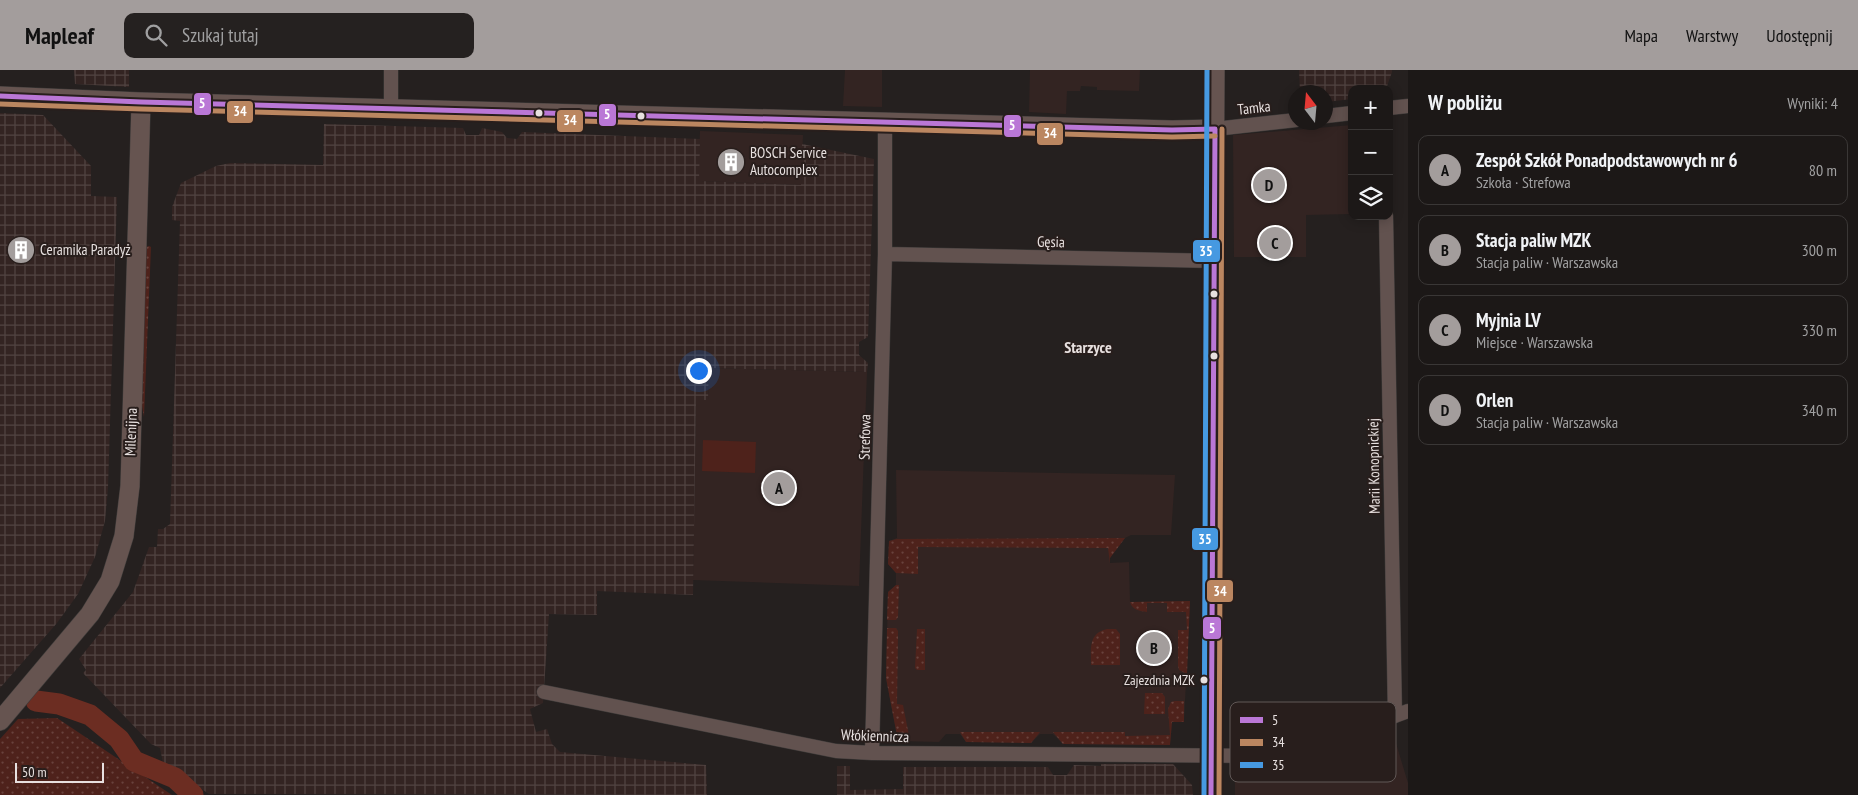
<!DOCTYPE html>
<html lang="pl">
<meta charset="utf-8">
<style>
body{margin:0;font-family:"PT Sans Narrow",sans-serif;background:#252120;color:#f1f3f6}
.controls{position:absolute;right:15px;top:15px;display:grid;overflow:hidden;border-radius:10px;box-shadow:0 2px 12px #0003}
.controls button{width:45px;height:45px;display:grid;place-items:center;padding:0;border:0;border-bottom:1px solid #3a3736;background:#1c1817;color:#f1f3f6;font:25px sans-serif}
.compass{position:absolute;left:1288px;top:15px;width:45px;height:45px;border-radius:50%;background:#1c1817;box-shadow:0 2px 12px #0003;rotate:344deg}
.scale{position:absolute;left:15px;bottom:12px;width:89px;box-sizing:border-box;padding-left:5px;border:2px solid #e7e0df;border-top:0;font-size:14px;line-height:18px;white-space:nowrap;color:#e7e0df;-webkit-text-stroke:4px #281e1c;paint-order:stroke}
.you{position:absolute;left:698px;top:300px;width:18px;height:18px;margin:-12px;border:4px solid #fff;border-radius:50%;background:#1a73e8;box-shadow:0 0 0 8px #1a73e833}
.badge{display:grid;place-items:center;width:32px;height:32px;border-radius:50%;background:#a39d9c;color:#111;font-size:16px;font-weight:700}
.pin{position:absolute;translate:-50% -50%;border:2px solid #fff;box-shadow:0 1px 5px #0006}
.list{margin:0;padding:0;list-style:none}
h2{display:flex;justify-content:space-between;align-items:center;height:65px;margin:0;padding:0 20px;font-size:21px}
h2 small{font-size:16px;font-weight:400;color:#a0a0a1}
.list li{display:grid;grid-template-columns:32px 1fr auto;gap:15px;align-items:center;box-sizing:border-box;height:70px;margin:0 10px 10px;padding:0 10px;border:1px solid #3a3736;border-radius:10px}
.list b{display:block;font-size:19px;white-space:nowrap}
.list p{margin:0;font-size:16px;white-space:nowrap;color:#a0a0a1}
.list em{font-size:16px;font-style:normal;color:#a0a0a1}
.icon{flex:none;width:28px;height:28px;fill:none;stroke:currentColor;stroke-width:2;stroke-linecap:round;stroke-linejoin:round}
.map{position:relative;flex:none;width:1408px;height:725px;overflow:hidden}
header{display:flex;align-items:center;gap:30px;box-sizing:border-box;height:70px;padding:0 25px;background:#a39d9c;color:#111}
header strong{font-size:24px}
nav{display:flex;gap:28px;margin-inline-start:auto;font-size:18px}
.search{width:350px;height:45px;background:#252120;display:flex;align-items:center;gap:12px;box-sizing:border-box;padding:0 18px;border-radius:10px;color:#a0a0a1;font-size:19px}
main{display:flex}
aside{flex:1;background:#1c1817}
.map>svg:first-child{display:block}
</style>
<header>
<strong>Mapleaf</strong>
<div class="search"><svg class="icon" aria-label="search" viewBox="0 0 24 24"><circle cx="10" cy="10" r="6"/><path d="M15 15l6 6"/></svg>Szukaj tutaj</div>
<nav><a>Mapa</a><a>Warstwy</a><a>Udostępnij</a></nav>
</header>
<main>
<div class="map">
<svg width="1408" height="725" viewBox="0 0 1408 725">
<defs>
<pattern id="industrial-grid" width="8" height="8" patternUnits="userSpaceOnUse" patternTransform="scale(1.25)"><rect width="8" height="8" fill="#332422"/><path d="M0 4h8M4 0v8" fill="none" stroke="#514442"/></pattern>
<pattern id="grass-dots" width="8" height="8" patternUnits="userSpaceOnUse" patternTransform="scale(1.25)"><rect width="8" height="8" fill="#4e221b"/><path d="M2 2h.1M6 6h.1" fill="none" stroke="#68423c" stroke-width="1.8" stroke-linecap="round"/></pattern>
</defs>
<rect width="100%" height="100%" fill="#25201f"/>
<path fill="#332422" d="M845 0H882V37L843 36Z
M1030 0H1140L1139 21 1097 20V17L1081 16 1080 21H1067L1066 44 1029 42Z
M1352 55V144L1306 145V187H1234L1233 65Z
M700 61 803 65 801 115 698 111Z
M709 298 867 302 859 516 693 510 696 330 708 329Z
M896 400 1175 405 1171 465H1131L1125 468 1110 488V493L1129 492 1130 532 1190 531 1184 652H1172L1170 675 1063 674 1053 664H1040L1031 673 966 672 960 664H946L939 672 898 671 886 608 888 522 896 515V503L888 494 889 471 897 468Z
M1392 660 1408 713V725H1235V696L1277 695Z"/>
<path fill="url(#industrial-grid)" d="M74 0H129V17L75 14Z
M1299 0H1392V2L1386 19H1352V29L1326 32V22H1300Z
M0 43 43 45 91 96V126L117 127 108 418 105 451 95 487 78 524 57 553 0 618Z
M324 54 463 58 466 65H479L482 58 502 62 507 68 517 69 522 62 700 69 699 111 801 115 802 74 874 89 868 267 859 272V285L868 293 867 302 709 298 708 330H696L693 525 597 521V545L549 544 543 633 530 639 536 662 547 659 552 674 560 682 706 695 707 725 209 724 163 693 160 678 151 674 83 603 86 600 79 589 133 522 149 477H157L158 459H163L170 454 180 151 172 150V137L181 113 216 96 230 93 323 95Z
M1101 694H1173L1192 715 1193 725H837V696H850V720L903 719V697H1048L1053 705H1067L1074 695 1101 696Z"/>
<path fill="url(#grass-dots)" d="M149 176 151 177 144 347 139 320 144 178Z
M1125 468 1110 488V493L1108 478 918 477V504L896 503 888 494 889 471 897 469Z
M896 515H899L898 547 896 550H887L888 522Z
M1190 531 1187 604 1179 600 1178 596V560H1187L1186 542H1167V533H1147V542C1140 541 1132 540 1130 532Z
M887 558H896L898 561 897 634 903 635 910 671H898L886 608Z
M917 559H925V600H917L915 598Z
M1107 559H1116L1120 564V595H1091C1091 580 1088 563 1107 559Z
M1145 623H1162L1165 627V644H1144Z
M1175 631H1184V652H1172L1170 675 1063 674 1053 662H1125V666L1170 665 1168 639 1171 632Z
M57 648 172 725H0V669L18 649Z
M960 662H1040L1031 673 966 672Z"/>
<path fill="#4e221b" d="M703 370 756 372 755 403 702 401Z"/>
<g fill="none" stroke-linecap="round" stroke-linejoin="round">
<path stroke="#6c2d22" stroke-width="21" d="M36 631 59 634 90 645 119 669 134 691 175 708 193 725"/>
<defs>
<path id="street" d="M391 38V0
M1389 38 1408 36
M1326 46 1352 43
M1215 59 1296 50
M1386 146 1395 646
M885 184 1216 191
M544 622 836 681 872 683 1269 686 1316 675 1408 641
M872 683 885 184V52"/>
<path id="secondary" d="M0 26 141 32 1172 60 1215 59
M0 651 90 544 110 511 124 466 130 416 141 32
M1211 725 1215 0"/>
</defs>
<use href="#street" stroke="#3f3c3b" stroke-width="15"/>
<use href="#secondary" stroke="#3f3c3b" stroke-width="20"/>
<use href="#street" stroke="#62524f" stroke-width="14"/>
<use href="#secondary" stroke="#665450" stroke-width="19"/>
<defs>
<path id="bus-1" d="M0 26 141 32 1172 60 1215 59
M1211 725 1215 59"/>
<path id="bus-2" d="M0 34 141 39 1172 67 1215 66
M1219 725 1222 59"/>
<path id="bus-3" d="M1204 725 1207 0"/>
</defs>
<use href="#bus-1" stroke="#281e1c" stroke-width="9"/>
<use href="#bus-2" stroke="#281e1c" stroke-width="9"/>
<use href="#bus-3" stroke="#281e1c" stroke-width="9"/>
<use href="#bus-1" stroke="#ba77d6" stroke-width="5"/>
<use href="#bus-2" stroke="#bb8660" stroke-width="5"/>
<use href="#bus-3" stroke="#4699e1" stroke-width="5"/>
</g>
<defs>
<symbol id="building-disc" viewBox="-11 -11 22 22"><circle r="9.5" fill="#a39d9c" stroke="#281e1c"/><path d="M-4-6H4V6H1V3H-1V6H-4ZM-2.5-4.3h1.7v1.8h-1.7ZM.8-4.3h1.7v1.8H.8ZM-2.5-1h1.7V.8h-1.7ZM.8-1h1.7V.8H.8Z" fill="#fff"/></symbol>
</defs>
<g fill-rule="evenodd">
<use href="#building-disc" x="715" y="76" width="32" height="32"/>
<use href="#building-disc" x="5" y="164" width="32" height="32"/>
</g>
<g fill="#e7e0df" stroke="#281e1c" stroke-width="2">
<circle cx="539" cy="43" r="4.5"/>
<circle cx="641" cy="46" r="4.5"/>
<circle cx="1214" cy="224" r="4.5"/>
<circle cx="1214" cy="286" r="4.5"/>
<circle cx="1204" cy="610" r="4.5"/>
</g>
<g text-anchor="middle" stroke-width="4" stroke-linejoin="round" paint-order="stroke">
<g font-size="14" fill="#e7e0df" stroke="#281e1c" text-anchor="end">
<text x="1195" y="615">Zajezdnia MZK</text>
</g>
<g font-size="15" fill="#e7e0df" stroke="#281e1c">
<text transform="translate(1254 38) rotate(-6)" y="5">Tamka</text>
<text transform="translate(1051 172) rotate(1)" y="5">Gęsia</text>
<text transform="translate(131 362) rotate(-88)" y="5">Milenijna</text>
<text transform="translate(865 367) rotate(-89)" y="5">Strefowa</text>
<text transform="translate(1374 396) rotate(-91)" y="5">Marii Konopnickiej</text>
<text transform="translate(875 666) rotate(2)" y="5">Włókiennicza</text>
</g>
<g font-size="15" fill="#e7e0df" stroke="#281e1c" text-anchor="start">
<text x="750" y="88">BOSCH Service<tspan x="750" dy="17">Autocomplex</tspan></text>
<text x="40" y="185">Ceramika Paradyż</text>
</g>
<g font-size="16" font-weight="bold" fill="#e7e0df" stroke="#281e1c">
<text x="1088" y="283">Starzyce</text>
</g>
</g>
<rect x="1230" y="632" width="166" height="80" rx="8" fill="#281e1c" stroke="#615856" stroke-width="1"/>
<rect x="1240" y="647" width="23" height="6" fill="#ba77d6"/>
<rect x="1240" y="669" width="23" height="7" fill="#bb8660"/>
<rect x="1240" y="692" width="23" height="6" fill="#4699e1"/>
<g font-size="14" fill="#e7e0df">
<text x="1272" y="655">5</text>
<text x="1272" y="677">34</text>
<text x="1272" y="700">35</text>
</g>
<g stroke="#281e1c" stroke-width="2">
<rect x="193" y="22" width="19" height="24" rx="5" fill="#ba77d6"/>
<rect x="226" y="30" width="28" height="24" rx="5" fill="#bb8660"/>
<rect x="598" y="33" width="19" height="24" rx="5" fill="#ba77d6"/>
<rect x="556" y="39" width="28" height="24" rx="5" fill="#bb8660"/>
<rect x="1003" y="44" width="19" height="24" rx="5" fill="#ba77d6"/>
<rect x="1036" y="52" width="28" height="24" rx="5" fill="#bb8660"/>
<rect x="1192" y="169" width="29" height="24" rx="5" fill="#4699e1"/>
<rect x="1191" y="457" width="28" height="24" rx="5" fill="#4699e1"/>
<rect x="1206" y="509" width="28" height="24" rx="5" fill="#bb8660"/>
<rect x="1202" y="546" width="20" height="24" rx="5" fill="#ba77d6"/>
</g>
<g font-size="14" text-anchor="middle" font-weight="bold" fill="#fff">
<text x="202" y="38">5</text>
<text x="240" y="46">34</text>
<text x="607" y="49">5</text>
<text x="570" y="55">34</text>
<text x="1012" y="60">5</text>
<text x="1050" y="68">34</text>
<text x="1206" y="186">35</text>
<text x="1205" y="474">35</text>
<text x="1220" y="526">34</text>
<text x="1212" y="563">5</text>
</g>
</svg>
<div class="controls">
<button>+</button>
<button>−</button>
<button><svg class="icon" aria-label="layers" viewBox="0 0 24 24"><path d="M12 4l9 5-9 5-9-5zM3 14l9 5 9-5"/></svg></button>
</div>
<svg class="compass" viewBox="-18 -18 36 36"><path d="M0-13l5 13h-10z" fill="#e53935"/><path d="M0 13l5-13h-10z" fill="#a0a0a1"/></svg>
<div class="scale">50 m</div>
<div class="you"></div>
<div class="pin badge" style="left:779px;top:418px">A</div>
<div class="pin badge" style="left:1154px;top:578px">B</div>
<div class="pin badge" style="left:1275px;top:173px">C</div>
<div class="pin badge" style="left:1269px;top:115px">D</div>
</div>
<aside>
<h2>W pobliżu<small>Wyniki: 4</small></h2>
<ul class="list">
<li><span class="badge">A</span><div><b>Zespół Szkół Ponadpodstawowych nr 6</b><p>Szkoła · Strefowa</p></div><em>80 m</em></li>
<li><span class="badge">B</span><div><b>Stacja paliw MZK</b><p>Stacja paliw · Warszawska</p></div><em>300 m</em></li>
<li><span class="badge">C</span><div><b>Myjnia LV</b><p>Miejsce · Warszawska</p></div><em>330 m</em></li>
<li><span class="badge">D</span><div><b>Orlen</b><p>Stacja paliw · Warszawska</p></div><em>340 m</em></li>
</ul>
</aside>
</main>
